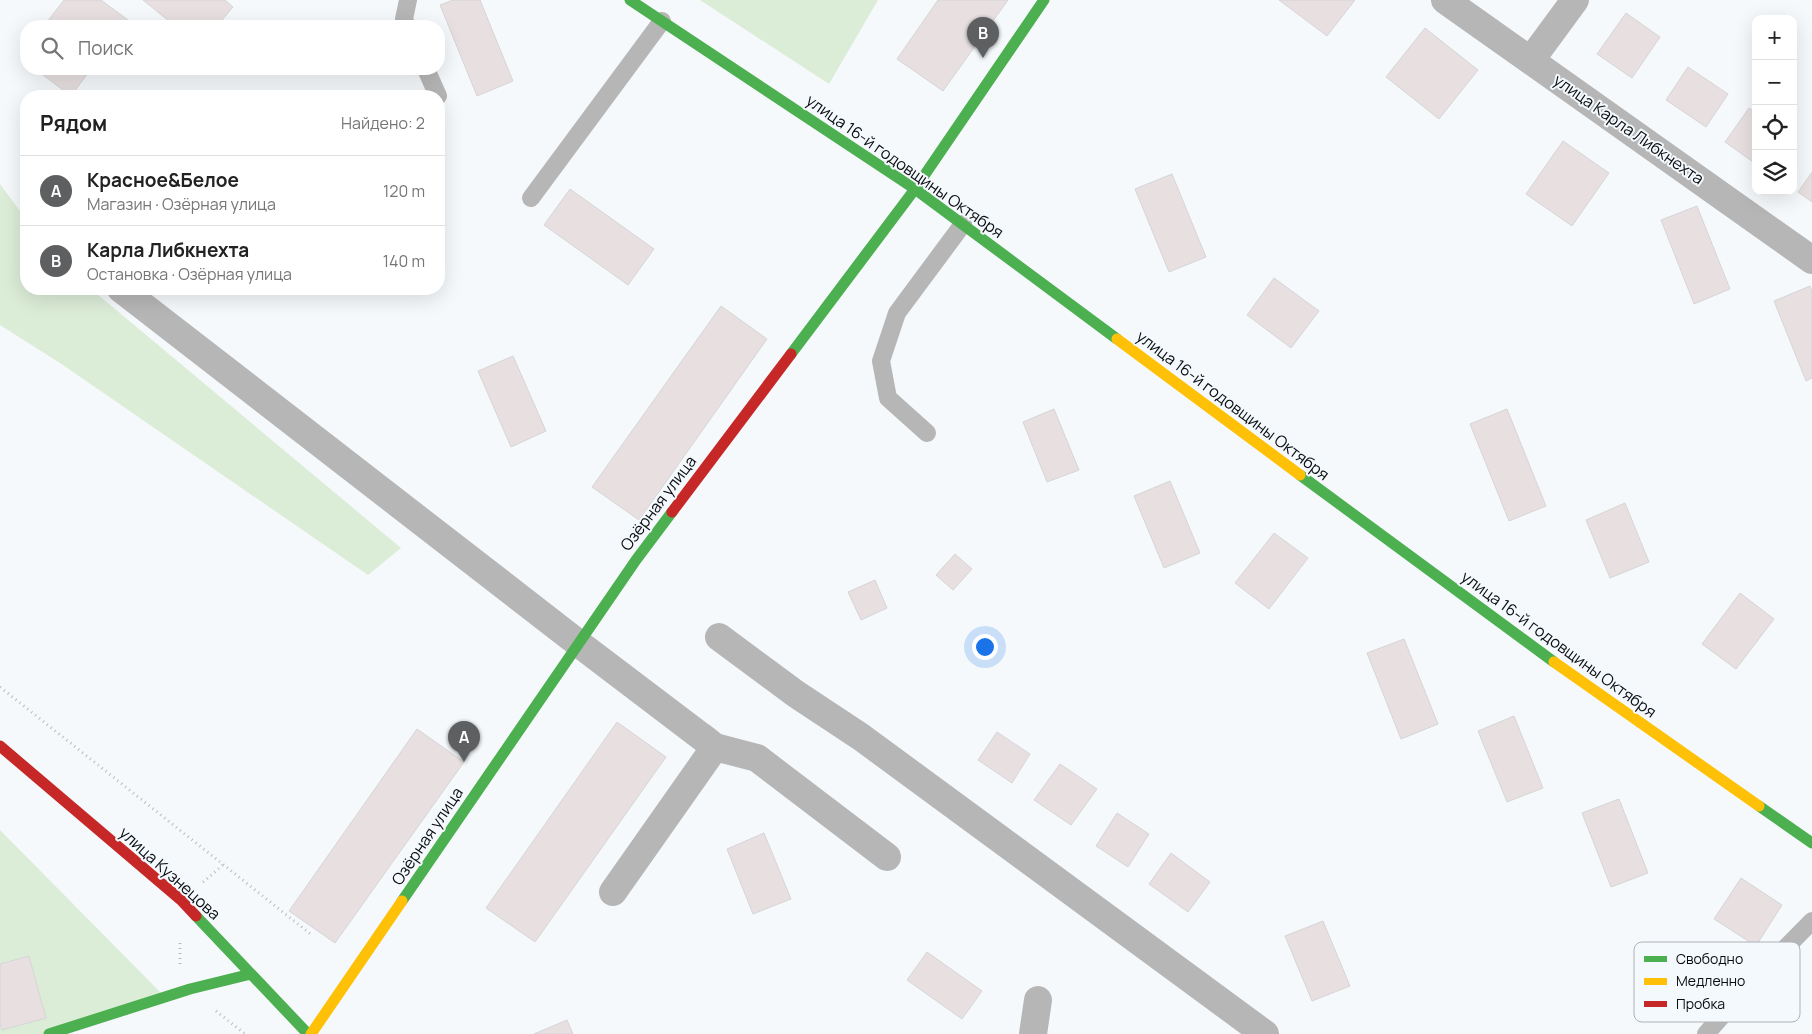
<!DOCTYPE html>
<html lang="ru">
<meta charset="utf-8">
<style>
body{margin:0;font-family:Manrope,sans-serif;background:#f2f2f2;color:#222}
.controls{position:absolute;right:15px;top:15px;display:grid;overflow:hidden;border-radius:10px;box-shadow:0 5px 20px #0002}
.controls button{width:45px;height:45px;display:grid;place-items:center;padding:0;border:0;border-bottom:1px solid #e0e0e0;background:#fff;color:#222;font:25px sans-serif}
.you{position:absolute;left:984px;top:646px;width:18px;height:18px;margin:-12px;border:4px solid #fff;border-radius:50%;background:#1a73e8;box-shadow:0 0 0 8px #1a73e833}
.badge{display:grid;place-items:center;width:32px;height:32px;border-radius:50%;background:#5d5f61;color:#fff;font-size:16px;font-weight:700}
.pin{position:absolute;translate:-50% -41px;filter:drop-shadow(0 1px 2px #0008)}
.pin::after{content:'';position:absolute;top:26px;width:18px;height:15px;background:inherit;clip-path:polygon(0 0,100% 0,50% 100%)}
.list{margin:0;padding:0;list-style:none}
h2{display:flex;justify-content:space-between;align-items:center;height:65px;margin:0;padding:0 20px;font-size:21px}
h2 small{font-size:16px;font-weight:400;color:#767676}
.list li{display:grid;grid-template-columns:32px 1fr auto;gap:15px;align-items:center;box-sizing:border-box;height:70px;padding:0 20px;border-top:1px solid #e0e0e0}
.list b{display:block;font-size:19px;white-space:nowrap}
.list p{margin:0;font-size:16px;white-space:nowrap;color:#767676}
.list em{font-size:16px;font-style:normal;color:#767676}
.icon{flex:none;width:28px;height:28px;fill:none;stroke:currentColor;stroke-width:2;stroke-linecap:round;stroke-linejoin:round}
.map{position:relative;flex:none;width:1812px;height:1034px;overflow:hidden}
.search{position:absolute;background:#fff;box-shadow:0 5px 20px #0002;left:20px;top:20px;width:425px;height:55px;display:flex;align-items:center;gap:12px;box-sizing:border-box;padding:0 18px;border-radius:20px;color:#767676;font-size:19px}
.panel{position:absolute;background:#fff;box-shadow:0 5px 20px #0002;left:20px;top:90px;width:425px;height:205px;border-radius:20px}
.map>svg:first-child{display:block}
</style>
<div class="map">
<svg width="1812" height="1034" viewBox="0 0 1812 1034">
<rect width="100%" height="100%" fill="#f6f9fc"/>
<path fill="#dbecd7" d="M700 0H878L829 84Z
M0 184 26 219V289H91L401 548 368 575 60 363 0 325Z
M0 830 165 997 57 1034H0Z"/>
<path fill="#e7dfe0" stroke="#d6d5d6" d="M64 0H101L128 20 123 26H44Z
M143 0H225L233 7 217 26H175Z
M453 0H480L513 81 477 96 440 5Z
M938 0H1008L943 91 897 59Z
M1279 0H1355L1327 36Z
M1626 13 1660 37 1632 78 1597 54Z
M1425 28 1478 70 1439 119 1386 77Z
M26 49V62L20 57Z
M1688 67 1728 94 1706 127 1666 100Z
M35 69H91L71 96Z
M1749 108 1756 113V164L1725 142Z
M1563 141 1609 173 1572 226 1526 194Z
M1812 172V202L1798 192Z
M1172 174 1206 257 1169 272 1135 189Z
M570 189 654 249 628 285 544 225Z
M1697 206 1730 289 1694 304 1661 220Z
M1274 278 1319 311 1291 348 1247 315Z
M1810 286 1812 292V378L1806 381 1774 301Z
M721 306 767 339 639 520 592 487Z
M513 356 546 431 511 447 478 371Z
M1054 409 1079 470 1047 482 1023 422Z
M1507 409 1546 506 1509 521 1470 424Z
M1170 481 1200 553 1164 568 1134 496Z
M1625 503 1649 562 1610 578 1586 520Z
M1274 533 1308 558 1269 609 1235 583Z
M955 554 972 569 953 590 936 575Z
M875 580 887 608 861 620 848 592Z
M1740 593 1774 619 1736 669 1702 644Z
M1404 639 1438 724 1401 739 1367 653Z
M1514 716 1543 788 1507 802 1478 731Z
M617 722 666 757 535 942 486 908Z
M417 729 464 762 335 943 289 911Z
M997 732 1030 754 1012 783 978 760Z
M1060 764 1097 789 1071 825 1034 800Z
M1619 799 1648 873 1611 887 1582 813Z
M1117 813 1149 834 1128 867 1096 846Z
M764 833 791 899 753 914 727 849Z
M1171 853 1210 882 1188 912 1149 884Z
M1741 878 1782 905 1756 946 1714 919Z
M1323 921 1350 986 1312 1001 1285 936Z
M927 952 982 991 962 1019 907 980Z
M29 956 46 1018 2 1030 0 1023V964Z
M567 1020 573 1034H534Z"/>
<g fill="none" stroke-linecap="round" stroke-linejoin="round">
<path stroke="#babbbb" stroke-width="3" stroke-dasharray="1 4" stroke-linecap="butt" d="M0 687 313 936
M203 882 224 864
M180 964V940
M216 1011 245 1034"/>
<path stroke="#b5b6b5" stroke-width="18" d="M407 26 404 19 408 0
M426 69 438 96
M531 198 662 21
M927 433 888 398 881 361 897 313 963 224
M1706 1034 1750 984 1812 921"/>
<path stroke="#b5b6b5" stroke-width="28" d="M1445 0 1812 260
M1531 60 1575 0
M121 289 578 643 715 747 613 892
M719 637 796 694 861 737 1265 1034
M701 736 715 747 757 758 887 857
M1033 1034 1038 1000"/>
<path stroke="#4caf50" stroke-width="11" d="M630 0 915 189 1117 339
M791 354 915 189 1044 0
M1300 475 1554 662
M1759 806 1812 843
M402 901 636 560 672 512
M196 916 308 1034
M49 1034 190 989 251 974"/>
<path stroke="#ffc107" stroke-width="11" d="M1117 339 1300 475
M1554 662 1759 806
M311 1034 402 901"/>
<path stroke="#c62828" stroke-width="11" d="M672 512 791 354
M0 746 181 900 196 916"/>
</g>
<g text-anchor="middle" stroke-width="4" stroke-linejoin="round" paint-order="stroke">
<g font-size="16" fill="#0a0c0e" stroke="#f4f9fe">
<text transform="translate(1629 129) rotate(35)" y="6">улица Карла Либкнехта</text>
<text transform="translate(905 166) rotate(35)" y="6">улица 16-й годовщины Октября</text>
<text transform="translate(1233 405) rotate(37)" y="6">улица 16-й годовщины Октября</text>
<text transform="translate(658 503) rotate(-53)" y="6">Озёрная улица</text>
<text transform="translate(1559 644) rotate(36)" y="6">улица 16-й годовщины Октября</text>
<text transform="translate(427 836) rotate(-56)" y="6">Озёрная улица</text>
<text transform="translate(170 873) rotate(42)" y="6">улица Кузнецова</text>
</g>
</g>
<rect x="1634" y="942" width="166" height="80" rx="8" fill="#f4f9fe" stroke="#aeb2b6" stroke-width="1"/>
<rect x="1644" y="956" width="23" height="6" fill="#4caf50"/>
<rect x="1644" y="978" width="23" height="7" fill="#ffc107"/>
<rect x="1644" y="1001" width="23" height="6" fill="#c62828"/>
<g font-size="14" fill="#0a0c0e">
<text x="1676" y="964">Свободно</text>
<text x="1676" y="986">Медленно</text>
<text x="1676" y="1009">Пробка</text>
</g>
</svg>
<div class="controls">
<button>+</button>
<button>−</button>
<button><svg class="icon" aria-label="locate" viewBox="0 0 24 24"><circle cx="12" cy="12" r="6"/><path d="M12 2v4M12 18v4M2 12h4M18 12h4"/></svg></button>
<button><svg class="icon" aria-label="layers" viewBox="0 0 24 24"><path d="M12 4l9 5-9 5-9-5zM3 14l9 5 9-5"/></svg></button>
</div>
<div class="you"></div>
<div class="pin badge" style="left:464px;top:762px">A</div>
<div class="pin badge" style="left:983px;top:58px">B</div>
<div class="search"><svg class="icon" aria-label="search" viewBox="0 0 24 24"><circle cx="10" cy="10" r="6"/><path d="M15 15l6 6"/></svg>Поиск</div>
<section class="panel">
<h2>Рядом<small>Найдено: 2</small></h2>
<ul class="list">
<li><span class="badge">A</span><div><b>Красное&amp;Белое</b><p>Магазин · Озёрная улица</p></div><em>120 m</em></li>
<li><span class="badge">B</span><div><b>Карла Либкнехта</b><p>Остановка · Озёрная улица</p></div><em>140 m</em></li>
</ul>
</section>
</div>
